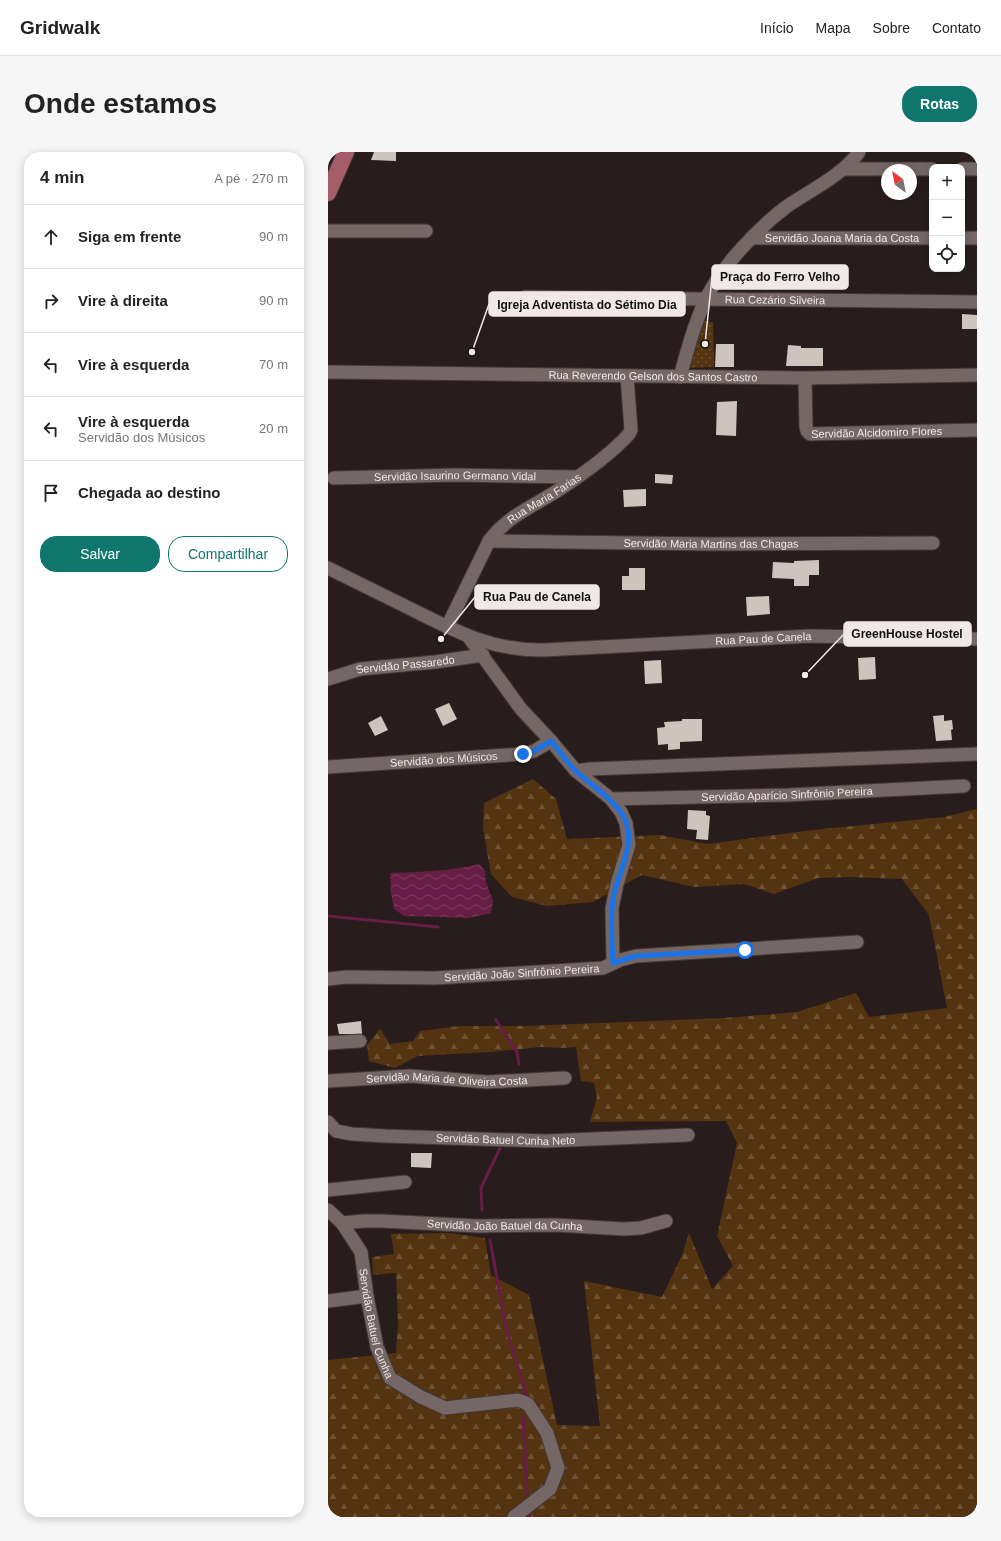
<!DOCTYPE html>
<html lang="pt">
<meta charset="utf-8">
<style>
body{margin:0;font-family:Arial,sans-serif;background:#f6f6f6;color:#222}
.controls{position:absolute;right:12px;top:12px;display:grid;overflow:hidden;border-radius:8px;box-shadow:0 2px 10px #0003}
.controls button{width:36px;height:36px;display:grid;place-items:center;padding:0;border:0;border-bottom:1px solid #e0e0e0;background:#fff;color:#222;font:20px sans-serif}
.compass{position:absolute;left:553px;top:12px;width:36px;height:36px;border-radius:50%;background:#fff;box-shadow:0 2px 10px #0003;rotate:328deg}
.stop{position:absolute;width:12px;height:12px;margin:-9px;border:3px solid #1a73e8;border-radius:50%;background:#fff}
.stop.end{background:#1a73e8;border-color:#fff;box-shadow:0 1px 4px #0008}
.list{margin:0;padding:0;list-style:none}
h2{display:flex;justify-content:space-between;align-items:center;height:52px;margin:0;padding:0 16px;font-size:17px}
h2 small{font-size:13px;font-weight:400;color:#767676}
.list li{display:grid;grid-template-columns:26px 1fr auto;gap:12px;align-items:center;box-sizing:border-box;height:64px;padding:0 16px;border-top:1px solid #e0e0e0}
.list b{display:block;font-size:15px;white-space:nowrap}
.list p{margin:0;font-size:13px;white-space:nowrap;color:#767676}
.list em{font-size:13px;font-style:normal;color:#767676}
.actions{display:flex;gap:8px;padding:12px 16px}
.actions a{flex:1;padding:9px 0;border:1px solid #0f766e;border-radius:16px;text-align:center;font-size:14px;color:#0f766e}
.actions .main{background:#0f766e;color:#fff}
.icon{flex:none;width:22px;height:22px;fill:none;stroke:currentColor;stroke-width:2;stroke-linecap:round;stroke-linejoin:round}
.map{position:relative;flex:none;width:649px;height:1365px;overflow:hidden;border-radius:16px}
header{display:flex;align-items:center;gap:24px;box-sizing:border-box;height:56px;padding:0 20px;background:#fff;border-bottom:1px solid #e0e0e0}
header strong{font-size:19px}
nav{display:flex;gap:22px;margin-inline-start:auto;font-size:14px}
.intro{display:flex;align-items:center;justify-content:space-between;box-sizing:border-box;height:96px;padding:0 24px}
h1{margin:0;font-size:28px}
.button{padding:10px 18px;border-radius:16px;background:#0f766e;color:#fff;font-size:14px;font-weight:700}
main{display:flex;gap:24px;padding:0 24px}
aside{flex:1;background:#fff;border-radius:16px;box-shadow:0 2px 10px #0003}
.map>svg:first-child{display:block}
</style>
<header>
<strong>Gridwalk</strong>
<nav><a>Início</a><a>Mapa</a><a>Sobre</a><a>Contato</a></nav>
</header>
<div class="intro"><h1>Onde estamos</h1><a class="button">Rotas</a></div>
<main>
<aside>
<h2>4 min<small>A pé · 270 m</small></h2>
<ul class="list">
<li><svg class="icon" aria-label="ahead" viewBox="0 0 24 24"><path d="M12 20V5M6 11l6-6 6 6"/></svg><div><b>Siga em frente</b></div><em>90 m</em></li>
<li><svg class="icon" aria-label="right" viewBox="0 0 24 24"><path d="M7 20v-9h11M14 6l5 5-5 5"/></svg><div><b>Vire à direita</b></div><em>90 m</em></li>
<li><svg class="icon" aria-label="left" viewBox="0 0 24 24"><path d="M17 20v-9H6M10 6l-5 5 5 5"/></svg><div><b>Vire à esquerda</b></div><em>70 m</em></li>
<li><svg class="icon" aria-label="left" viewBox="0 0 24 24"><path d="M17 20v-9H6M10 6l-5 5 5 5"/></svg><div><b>Vire à esquerda</b><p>Servidão dos Músicos</p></div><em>20 m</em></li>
<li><svg class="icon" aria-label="arrive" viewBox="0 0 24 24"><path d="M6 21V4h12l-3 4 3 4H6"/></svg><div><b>Chegada ao destino</b></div></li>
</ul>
<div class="actions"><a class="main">Salvar</a><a>Compartilhar</a></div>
</aside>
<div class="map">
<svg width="649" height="1365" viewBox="0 0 649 1365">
<defs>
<pattern id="forest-firs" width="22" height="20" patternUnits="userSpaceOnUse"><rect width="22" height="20" fill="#533310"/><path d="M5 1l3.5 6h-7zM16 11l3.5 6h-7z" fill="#6c5133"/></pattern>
<pattern id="park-dots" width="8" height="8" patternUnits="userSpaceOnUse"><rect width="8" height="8" fill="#533310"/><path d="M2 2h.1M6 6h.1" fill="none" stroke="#6c5133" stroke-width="1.8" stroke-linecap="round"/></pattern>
<pattern id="water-waves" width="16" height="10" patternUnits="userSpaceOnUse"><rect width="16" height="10" fill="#671d46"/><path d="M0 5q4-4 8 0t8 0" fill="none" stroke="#7d3e61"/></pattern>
</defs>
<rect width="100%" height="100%" fill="#281d1c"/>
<path fill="url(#forest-firs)" d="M205 627 228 647 239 687 332 683 379 692 485 678 616 665 649 657V1365H0V1208L68 1201 70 1171 68 1121 45 1123 44 1105 66 1102 63 1082 121 1081 157 1086 163 1123 201 1143 229 1273 272 1274 256 1129 334 1145 354 1103 361 1081 384 1137 405 1114 389 1084 409 991 398 969 262 970 269 945 266 931 253 929 248 895 234 896 212 895 162 900 90 904 67 916 41 909 39 893 52 877 62 892 85 889 92 879 131 874H198L396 866 469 860 528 841 541 865 619 856 601 763 574 727 522 725 490 726 446 742 416 732 366 735 314 723 265 750 219 754 184 745 163 722 155 677 156 651Z"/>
<path fill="url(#park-dots)" d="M375 169 385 170 386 215 361 216Z"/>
<path fill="url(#water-waves)" d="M152 712 157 719 158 730 165 749 163 761 140 766 76 764 66 757 63 741 62 721C93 720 122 719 152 712Z"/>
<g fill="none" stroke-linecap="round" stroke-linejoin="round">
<path stroke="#671d46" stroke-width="3" d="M0 764 110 775
M168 868 189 900 191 912
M154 1058 153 1036 172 996
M162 1088 178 1175 199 1246
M195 1264 199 1342
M201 1365 203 1360"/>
</g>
<path fill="#cfc3bd" d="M46 0H68V9L43 8Z
M634 162 649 163V177H634Z
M388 192H406V215H387Z
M460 193 473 194V196H495V214H458Z
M409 249 408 284 388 283 389 250Z
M327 322 345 323 344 332 327 331Z
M318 337V354L296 355 295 338Z
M491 408V423H481V434H466V427L444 426 445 410 466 411V409Z
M301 416H317V438H294V424H301Z
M441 444 442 462 419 464 418 445Z
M547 505 548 527 531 528 530 506Z
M333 508 334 531 317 532 316 509Z
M121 551 129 567 115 574 107 557Z
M616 563V569L624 568 625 577 623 578 624 588 608 589 605 564Z
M53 564 60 578 47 584 40 571Z
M354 567H374V589L352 590V597L340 598V592L330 593 329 576 337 575 336 570 354 569Z
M360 658 378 659V663L382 664 380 688 368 687 369 678 359 677Z
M33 869 34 882H11L9 872Z
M83 1001H104L103 1016 83 1015Z"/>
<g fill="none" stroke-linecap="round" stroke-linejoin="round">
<defs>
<g id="minor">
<path d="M515 17H604"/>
<path d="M634 17H649"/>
<path d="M0 79H98"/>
<path id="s1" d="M423 86H604"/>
<path d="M634 86H649"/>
<path id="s2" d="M197 145 649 150"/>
<path id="s3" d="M0 220 477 226 649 223"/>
<path d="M352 225C359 199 366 173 377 149 392 116 429 77 458 55 481 39 515 23 531 0"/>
<path id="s4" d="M477 226 478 275 479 279 482 282 649 278"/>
<path id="s5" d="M6 326 127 323 248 325"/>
<path id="s6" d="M161 389 382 392 605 391"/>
<path id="s7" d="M0 416C28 430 57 444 85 458 129 480 165 499 216 498L482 484 649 487"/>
<path id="s8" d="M119 475 161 389C179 364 206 354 232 337 255 322 283 302 301 282L303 278 299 224"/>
<path d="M140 484 193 557 223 589 248 619 283 647 293 660 298 671 301 693 289 732 284 756 285 811"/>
<path id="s9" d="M0 527 32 517 107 510 155 503"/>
<path id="s10" d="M0 615 195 602 206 599 223 589"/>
<path d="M248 619 262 617 649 602"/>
<path id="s11" d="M283 647 460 643 636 634"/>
<path id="s12" d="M0 827 19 825 107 826 275 816 292 808 308 804 529 790"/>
<path d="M0 891 32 889"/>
<path id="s13" d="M0 929 82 924 159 930 237 926"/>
<path id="s14" d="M0 970 8 979 24 982 57 984 218 989 360 983"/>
<path d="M0 1038 77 1030"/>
<path id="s15" d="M0 1058 14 1071 33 1100 39 1144 49 1195 62 1226 93 1245 117 1256 190 1248 200 1252 219 1281 230 1316 222 1337 186 1365"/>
<path id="s16" d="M14 1071 36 1069H54L150 1074 228 1073 295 1077 313 1076 338 1069"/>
<path d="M0 1149 39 1144"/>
</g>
<path id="major" d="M0 41 18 0"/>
</defs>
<use href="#minor" stroke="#413938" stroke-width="15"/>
<use href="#major" stroke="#413938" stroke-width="18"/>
<use href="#minor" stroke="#746765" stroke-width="13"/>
<use href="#major" stroke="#a55d6a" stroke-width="16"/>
</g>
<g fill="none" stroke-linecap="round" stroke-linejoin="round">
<path stroke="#1a73e8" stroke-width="5" d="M195 602 206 599 223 589C232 599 239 611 249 620 263 633 280 643 292 659 313 687 290 717 285 747 282 768 284 790 285 811L308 804 417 798"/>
</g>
<g text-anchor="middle" stroke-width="4" stroke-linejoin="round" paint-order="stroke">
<g font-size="11" fill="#efe8e7" stroke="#0d0908">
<text dy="4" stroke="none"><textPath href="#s1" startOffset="91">Servidão Joana Maria da Costa</textPath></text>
<text dy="4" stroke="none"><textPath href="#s2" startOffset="250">Rua Cezário Silveira</textPath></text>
<text dy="4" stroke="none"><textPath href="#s3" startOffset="325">Rua Reverendo Gelson dos Santos Castro</textPath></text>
<text dy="4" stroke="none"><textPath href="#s4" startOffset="124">Servidão Alcidomiro Flores</textPath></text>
<text dy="4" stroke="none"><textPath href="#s5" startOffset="121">Servidão Isaurino Germano Vidal</textPath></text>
<text dy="4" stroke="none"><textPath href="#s8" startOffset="166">Rua Maria Farias</textPath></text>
<text dy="4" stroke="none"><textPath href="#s6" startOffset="222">Servidão Maria Martins das Chagas</textPath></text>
<text dy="4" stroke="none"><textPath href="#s7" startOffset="453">Rua Pau de Canela</textPath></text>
<text dy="4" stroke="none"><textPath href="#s9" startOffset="79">Servidão Passaredo</textPath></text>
<text dy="4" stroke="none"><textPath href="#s10" startOffset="116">Servidão dos Músicos</textPath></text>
<text dy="4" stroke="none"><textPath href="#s11" startOffset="176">Servidão Aparício Sinfrônio Pereira</textPath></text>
<text dy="4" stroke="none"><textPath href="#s12" startOffset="194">Servidão João Sinfrônio Pereira</textPath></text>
<text dy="4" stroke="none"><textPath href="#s13" startOffset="119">Servidão Maria de Oliveira Costa</textPath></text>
<text dy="4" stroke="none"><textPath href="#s14" startOffset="182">Servidão Batuel Cunha Neto</textPath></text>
<text dy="4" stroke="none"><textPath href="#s16" startOffset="163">Servidão João Batuel da Cunha</textPath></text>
<text dy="4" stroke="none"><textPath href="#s15" startOffset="127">Servidão Batuel Cunha</textPath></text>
</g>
</g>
<path fill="none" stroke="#efe8e7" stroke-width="1.5" d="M377 192L384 125M144 200L161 152M113 487L147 445M477 523L516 482"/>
<g fill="#efe8e7" stroke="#0d0908" stroke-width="1.5">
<circle cx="377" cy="192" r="4"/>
<circle cx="144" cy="200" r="4"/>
<circle cx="113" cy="487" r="4"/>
<circle cx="477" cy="523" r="4"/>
</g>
<g fill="#efe8e7" stroke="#efe8e7" stroke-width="1.5">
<rect x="384" y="113" width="136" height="24" rx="4"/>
<rect x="161" y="140" width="196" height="24" rx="4"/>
<rect x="147" y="433" width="124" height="24" rx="4"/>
<rect x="516" y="470" width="127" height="24" rx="4"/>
</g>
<g font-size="12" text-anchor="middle" font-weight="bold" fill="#111">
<text x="452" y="129">Praça do Ferro Velho</text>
<text x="259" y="157">Igreja Adventista do Sétimo Dia</text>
<text x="209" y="449">Rua Pau de Canela</text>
<text x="579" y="486">GreenHouse Hostel</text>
</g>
</svg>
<div class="controls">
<button>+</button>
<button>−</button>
<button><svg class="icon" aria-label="locate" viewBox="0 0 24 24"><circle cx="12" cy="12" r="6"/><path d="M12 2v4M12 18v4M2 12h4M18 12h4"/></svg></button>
</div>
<svg class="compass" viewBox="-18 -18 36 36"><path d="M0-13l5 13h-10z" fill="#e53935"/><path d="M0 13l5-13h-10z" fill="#767676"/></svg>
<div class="stop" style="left:417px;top:798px"></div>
<div class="stop end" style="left:195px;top:602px"></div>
</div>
</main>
